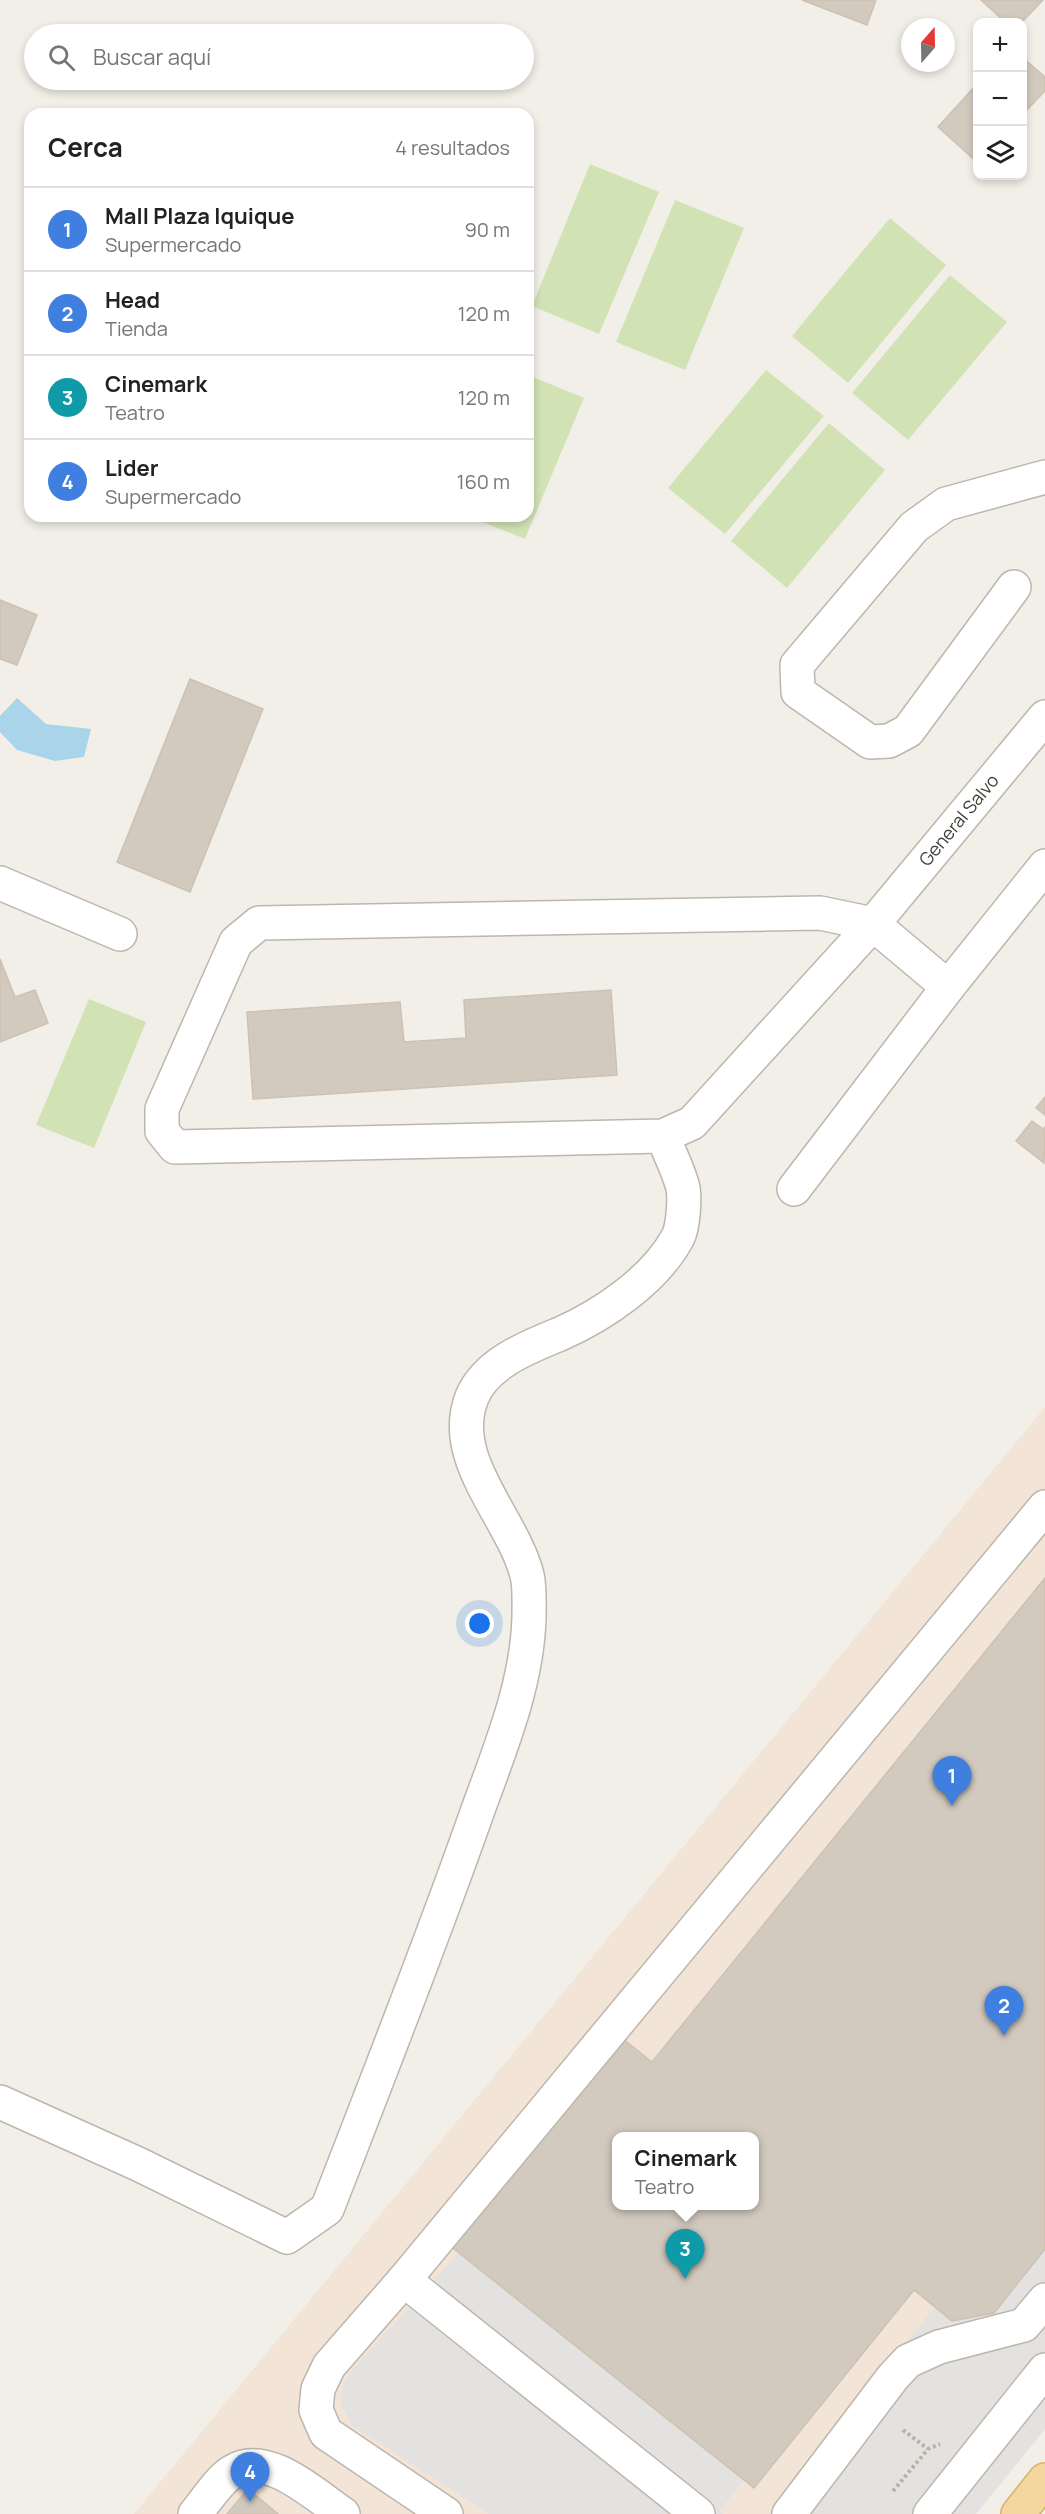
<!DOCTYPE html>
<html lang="es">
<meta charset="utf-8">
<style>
body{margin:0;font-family:Manrope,sans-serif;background:#f6f6f6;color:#222}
.controls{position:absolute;right:18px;top:18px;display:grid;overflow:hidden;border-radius:12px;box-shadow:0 3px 9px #0003}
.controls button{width:54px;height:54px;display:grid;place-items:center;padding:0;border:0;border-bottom:2px solid #e0e0e0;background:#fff;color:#222;font:30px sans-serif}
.compass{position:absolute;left:901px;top:18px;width:54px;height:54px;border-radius:50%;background:#fff;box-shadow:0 3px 9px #0003;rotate:20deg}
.you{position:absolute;left:480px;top:1624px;width:21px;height:21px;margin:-15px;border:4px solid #fff;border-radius:50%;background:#1a73e8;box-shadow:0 0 0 9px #1a73e833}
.badge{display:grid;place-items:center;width:39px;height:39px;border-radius:50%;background:#e53b2d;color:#fff;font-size:20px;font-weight:700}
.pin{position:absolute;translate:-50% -50px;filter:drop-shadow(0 2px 3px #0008)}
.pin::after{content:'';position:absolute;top:32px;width:21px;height:18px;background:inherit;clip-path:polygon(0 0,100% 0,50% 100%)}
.popup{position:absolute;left:612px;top:2132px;width:147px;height:78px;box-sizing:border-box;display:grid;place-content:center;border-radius:12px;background:#fff;filter:drop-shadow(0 2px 4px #0005);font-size:20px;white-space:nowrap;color:#767676}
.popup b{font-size:22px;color:#222}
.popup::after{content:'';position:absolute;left:50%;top:100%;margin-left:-12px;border:12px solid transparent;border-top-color:#fff}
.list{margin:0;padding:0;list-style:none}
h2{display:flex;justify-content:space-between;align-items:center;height:78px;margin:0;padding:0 24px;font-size:26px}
h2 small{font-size:20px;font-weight:400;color:#767676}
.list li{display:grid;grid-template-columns:39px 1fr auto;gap:18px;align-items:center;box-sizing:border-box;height:84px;padding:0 24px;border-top:2px solid #e0e0e0}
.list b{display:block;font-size:22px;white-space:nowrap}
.list p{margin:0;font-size:20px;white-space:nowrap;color:#767676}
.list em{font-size:20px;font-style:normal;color:#767676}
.icon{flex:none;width:33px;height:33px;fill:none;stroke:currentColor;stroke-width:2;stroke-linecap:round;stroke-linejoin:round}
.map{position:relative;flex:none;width:1045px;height:2514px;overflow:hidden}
.search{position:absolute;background:#fff;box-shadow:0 3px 9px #0003;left:24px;top:24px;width:510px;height:66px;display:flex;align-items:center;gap:15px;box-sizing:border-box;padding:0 21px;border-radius:33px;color:#767676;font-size:22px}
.panel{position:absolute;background:#fff;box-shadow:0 3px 9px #0003;left:24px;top:108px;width:510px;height:414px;border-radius:18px}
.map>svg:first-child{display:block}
</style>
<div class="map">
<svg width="1045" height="2514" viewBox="0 0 1045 2514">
<rect width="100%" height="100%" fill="#f2efe8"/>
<path fill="#f2e4d6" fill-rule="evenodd" d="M1045 1407V2429L976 2514H134ZM616 2136H754V2206H616Z"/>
<path fill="#d1e3b5" d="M590 164 659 192 599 334 532 306Z
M675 200 744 228 685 370 616 342Z
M890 218 946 265 848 383 792 336Z
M950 275 1007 322 908 440 852 393Z
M766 370 824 416 725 534 668 488Z
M528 375 584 398 525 539 468 516H528Z
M829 423 885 470 787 588 731 541Z
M89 999 146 1022 94 1148 36 1125Z"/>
<path fill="#e4e2e0" d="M1045 2249V2429L976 2514H769L935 2307 994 2313Z
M459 2252 743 2480 720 2511 723 2514H489L351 2425 341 2405 342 2386 351 2371Z"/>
<path fill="#aad4e9" d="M17 698 46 724 91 729 84 757 55 761 17 750 0 732V716Z"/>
<path fill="#d3cabf" stroke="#cdc1b3" stroke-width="1.5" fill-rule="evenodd" d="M802 0H876L867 25Z
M981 0H1043L1022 22H1005Z
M1022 57 1045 77V91L1022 115Z
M978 83V163L938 127Z
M0 600 37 615 17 665 0 659Z
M190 679 263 709 190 892 117 862Z
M0 959 15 997 35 990 48 1023 0 1042Z
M611 990 617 1075 253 1099 247 1012 400 1002 404 1042 466 1038 464 1000Z
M1045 1097V1115L1036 1108Z
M1032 1121 1043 1129 1045 1127 1044 1163 1016 1141Z
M1045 1578V2249L994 2313 952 2321 914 2290 754 2488 449 2245 618 2035 652 2062ZM616 2136H754V2206H616Z
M248 2489 278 2514H227Z"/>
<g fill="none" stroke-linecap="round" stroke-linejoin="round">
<defs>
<g id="minor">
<path d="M1014 587 908 731 889 741 870 742 798 692 797 665 914 527 946 504 1045 477"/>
<path d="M0 883 120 934"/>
<path id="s1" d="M948 987 873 924 820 913 259 923 236 942 162 1109V1131L175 1147 663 1136 692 1123 873 924 1045 717"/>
<path d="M794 1189 948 987 1045 866"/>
<path d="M0 2102 138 2164 287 2237 327 2209C377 2080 428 1951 474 1821 497 1756 527 1688 529 1618 529 1605 530 1587 527 1575 512 1517 447 1459 472 1397 486 1363 528 1347 560 1334 603 1315 655 1280 678 1237 683 1227 685 1200 683 1188 679 1171 669 1153 663 1136"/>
<path d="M404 2280 698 2514"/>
<path d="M195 2514C206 2501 218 2481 232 2472 266 2449 315 2495 343 2514"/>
<path d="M446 2514 326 2433 316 2410 318 2389 329 2366 404 2280 1045 1507"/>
<path d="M789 2514 893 2377 908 2361 939 2347 1024 2325 1045 2300"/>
<path d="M930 2514 1045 2370"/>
</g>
<path id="major" d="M1018 2514 1045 2480"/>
</defs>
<use href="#minor" stroke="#bdb6ac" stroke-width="36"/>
<use href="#major" stroke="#d8b271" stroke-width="36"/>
<path stroke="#bdb09e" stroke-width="4" stroke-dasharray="3 3" stroke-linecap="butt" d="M903 2430 928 2449
M893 2491 928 2449 940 2444"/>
<use href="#minor" stroke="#fff" stroke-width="33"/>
<use href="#major" stroke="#f5d69f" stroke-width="33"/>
</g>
<g text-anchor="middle" stroke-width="5" stroke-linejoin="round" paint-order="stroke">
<g font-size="18" fill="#453f38" stroke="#fff">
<text dy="6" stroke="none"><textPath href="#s1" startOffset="1892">General Salvo</textPath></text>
</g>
</g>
</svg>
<div class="controls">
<button>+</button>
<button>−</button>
<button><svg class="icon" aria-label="layers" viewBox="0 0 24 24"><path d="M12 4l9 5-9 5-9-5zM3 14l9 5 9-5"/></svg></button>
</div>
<svg class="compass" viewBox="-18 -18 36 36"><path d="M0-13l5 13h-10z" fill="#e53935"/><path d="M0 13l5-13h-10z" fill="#767676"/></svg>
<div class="you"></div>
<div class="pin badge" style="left:952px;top:1806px;background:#3f7fe0">1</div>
<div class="pin badge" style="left:1004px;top:2036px;background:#3f7fe0">2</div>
<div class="pin badge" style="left:685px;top:2279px;background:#0f9aa8">3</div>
<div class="popup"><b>Cinemark</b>Teatro</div>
<div class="pin badge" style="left:250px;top:2502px;background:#3f7fe0">4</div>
<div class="search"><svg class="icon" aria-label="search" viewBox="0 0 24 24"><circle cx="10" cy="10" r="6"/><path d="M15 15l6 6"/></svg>Buscar aquí</div>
<section class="panel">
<h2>Cerca<small>4 resultados</small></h2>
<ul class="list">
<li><span class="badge" style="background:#3f7fe0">1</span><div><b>Mall Plaza Iquique</b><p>Supermercado</p></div><em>90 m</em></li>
<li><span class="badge" style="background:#3f7fe0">2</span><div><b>Head</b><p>Tienda</p></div><em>120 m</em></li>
<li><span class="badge" style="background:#0f9aa8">3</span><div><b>Cinemark</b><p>Teatro</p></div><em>120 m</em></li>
<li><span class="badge" style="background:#3f7fe0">4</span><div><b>Lider</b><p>Supermercado</p></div><em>160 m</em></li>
</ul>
</section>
</div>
